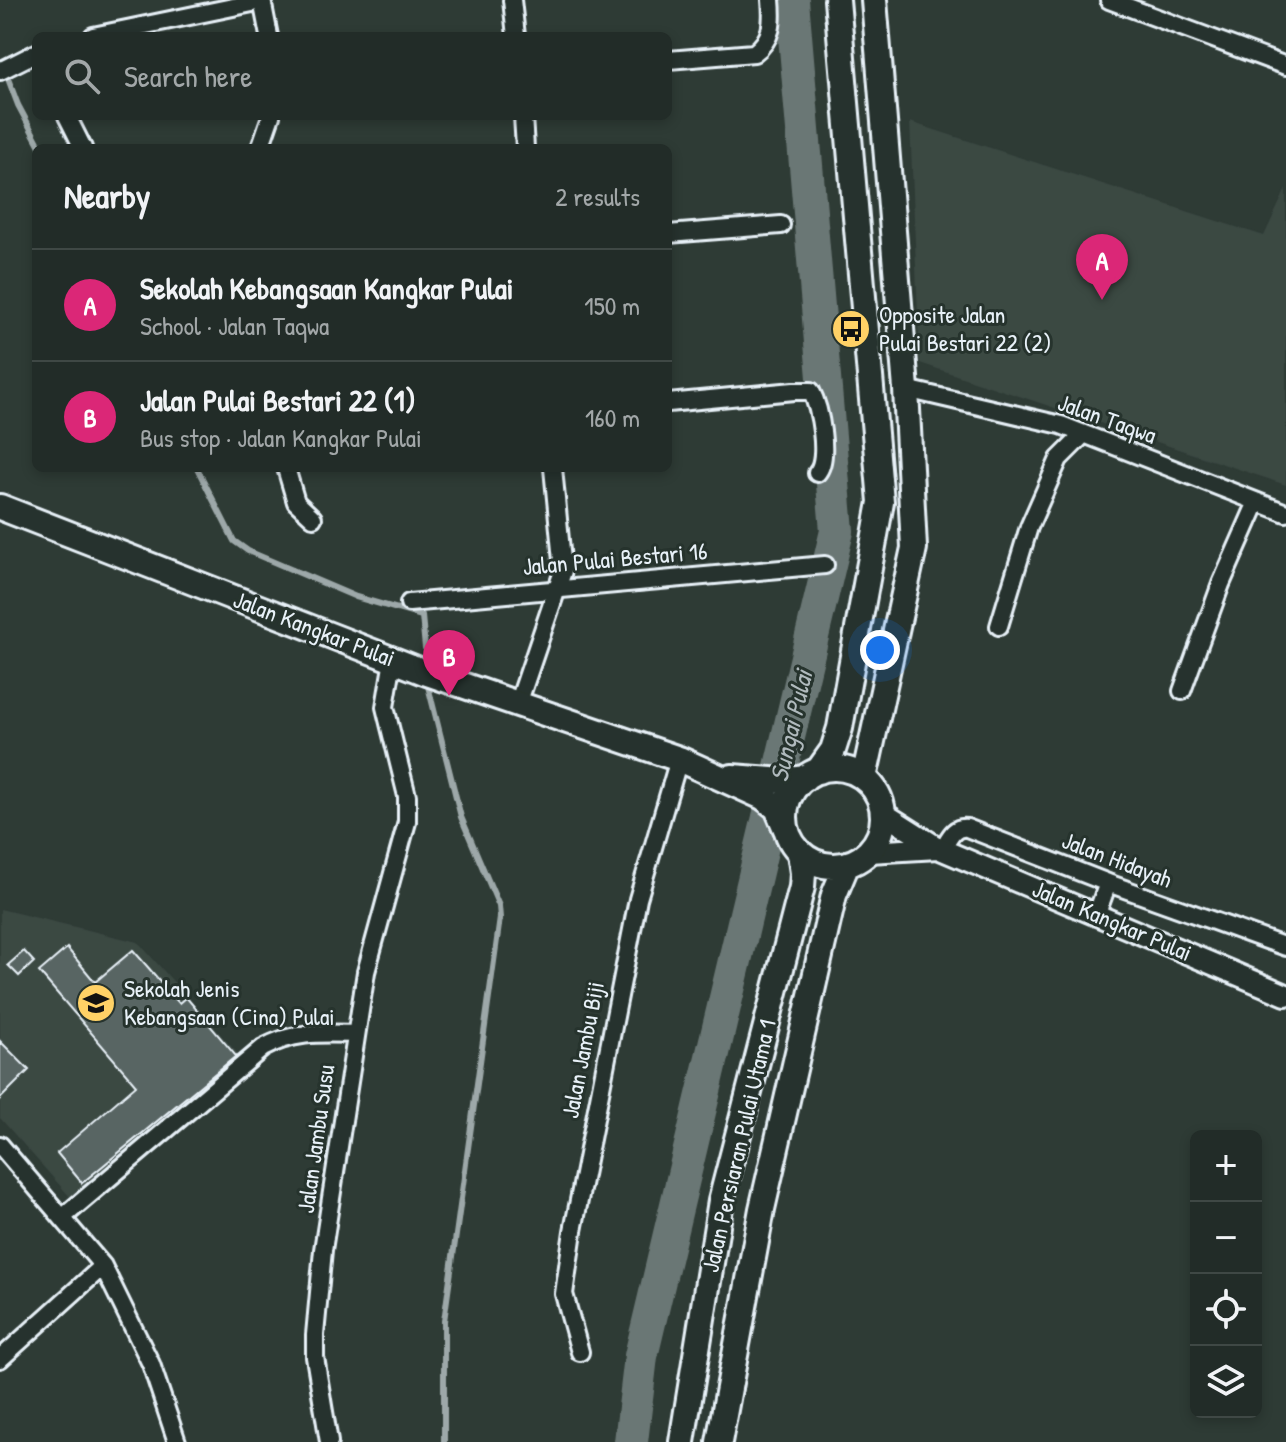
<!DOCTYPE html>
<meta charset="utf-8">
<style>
body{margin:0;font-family:"Patrick Hand",sans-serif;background:#2e3834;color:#f1f3f6}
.controls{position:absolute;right:24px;bottom:24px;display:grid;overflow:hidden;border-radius:12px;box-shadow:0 4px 12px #0003}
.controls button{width:72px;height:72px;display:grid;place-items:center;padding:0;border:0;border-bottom:2px solid #3f4845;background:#222c28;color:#f1f3f6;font:40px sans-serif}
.you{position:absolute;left:880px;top:650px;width:28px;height:28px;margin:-20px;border:6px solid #fff;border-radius:50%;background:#1a73e8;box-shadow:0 0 0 12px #1a73e833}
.badge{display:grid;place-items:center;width:52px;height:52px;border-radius:50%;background:#db2777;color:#fff;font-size:26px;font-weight:700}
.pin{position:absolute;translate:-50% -66px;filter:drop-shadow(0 2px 4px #0008)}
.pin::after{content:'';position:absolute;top:42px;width:28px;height:24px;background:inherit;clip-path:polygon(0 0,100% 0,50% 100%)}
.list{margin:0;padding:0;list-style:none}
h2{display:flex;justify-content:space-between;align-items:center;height:104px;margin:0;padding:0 32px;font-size:34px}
h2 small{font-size:26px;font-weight:400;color:#a2a7a8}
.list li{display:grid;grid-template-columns:52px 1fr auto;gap:24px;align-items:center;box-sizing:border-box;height:112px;padding:0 32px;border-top:2px solid #3f4845}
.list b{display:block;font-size:30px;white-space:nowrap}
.list p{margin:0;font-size:26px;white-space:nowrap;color:#a2a7a8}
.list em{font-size:26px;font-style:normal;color:#a2a7a8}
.icon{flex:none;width:44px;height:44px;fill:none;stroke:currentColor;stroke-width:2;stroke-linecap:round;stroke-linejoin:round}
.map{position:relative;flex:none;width:1286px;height:1442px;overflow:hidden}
.search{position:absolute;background:#222c28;box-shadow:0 4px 12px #0003;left:32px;top:32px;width:640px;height:88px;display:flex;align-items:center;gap:20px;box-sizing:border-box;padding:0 28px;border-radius:12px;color:#a2a7a8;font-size:30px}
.panel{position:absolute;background:#222c28;box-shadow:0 4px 12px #0003;left:32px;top:144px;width:640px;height:328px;border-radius:12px}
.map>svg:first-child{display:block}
</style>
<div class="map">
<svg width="1286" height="1442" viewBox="0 0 1286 1442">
<rect width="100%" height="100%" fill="#2e3b35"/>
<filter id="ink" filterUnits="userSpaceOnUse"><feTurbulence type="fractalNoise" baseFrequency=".0125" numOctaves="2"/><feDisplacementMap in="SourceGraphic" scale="16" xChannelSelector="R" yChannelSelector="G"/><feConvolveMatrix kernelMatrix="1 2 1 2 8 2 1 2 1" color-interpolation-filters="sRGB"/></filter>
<g filter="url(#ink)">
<path fill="#3b4843" d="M910 122 1264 236 1286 189V485L920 363Z
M0 909 138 942 247 1064 79 1207 0 1118Z"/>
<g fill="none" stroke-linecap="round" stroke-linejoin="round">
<path stroke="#9da8a9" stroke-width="6" d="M7 76 18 105 41 148
M197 468 234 541 248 551 356 597 422 616 425 648
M426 678 461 817 499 906 500 918 444 1321V1442"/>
<path stroke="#6b7775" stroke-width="34" d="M631 1442 641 1356 837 531 792 0"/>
</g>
<path fill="#596563" stroke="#e8f1f8" stroke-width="2" d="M67 948 95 982 133 950 179 1003 186 997 236 1056 82 1183 57 1153 136 1085 39 972Z
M24 951 34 962 19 976 8 965Z
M0 1041 29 1070 0 1099Z"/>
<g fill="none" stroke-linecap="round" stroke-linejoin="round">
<defs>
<path id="minor" d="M262 0 269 36
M512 0 516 36
M1109 0 1286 66
M93 36 262 1
M668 60 754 53C773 39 773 22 771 0
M0 71 36 53
M67 116 83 148
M523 116 525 148
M260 148 271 116
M668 234 781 225
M906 389 1061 425 1286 513
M668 403 794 391H811C820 408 830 459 817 473
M286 468 296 502 313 518
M409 603 825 565
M999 626 1029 527 1059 459 1084 434
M1182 691 1221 584 1257 502
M518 704 563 571 553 468
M942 850C949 839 953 826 967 828L1108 883 1286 947
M1097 913 1108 883
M0 1145 103 1266 151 1364 177 1442
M62 1218 263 1048C294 1031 321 1033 356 1034
M580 1352 564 1294 573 1231 638 899 679 759
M0 1359 103 1266
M329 1442 315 1357V1335L323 1250 366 972 407 822V796L385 707 393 660"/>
<path id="tertiary" d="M883 813 938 848 1286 995
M869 852 938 848"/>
<path id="secondary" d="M0 507 427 673 679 759 763 797 777 808 786 829
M785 817a49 49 0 1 1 98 0a49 49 0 1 1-98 0Z
M818 771 833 750 840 728 881 502 837 0
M732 777 784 781 805 778
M864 778 914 548 906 389 874 0
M682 1442 721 1201 802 887 803 873 800 853
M719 1442 762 1209 834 895 847 864"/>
</defs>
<use href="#minor" stroke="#e8f1f8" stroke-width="22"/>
<use href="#tertiary" stroke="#e8f1f8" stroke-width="26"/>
<use href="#secondary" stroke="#e8f1f8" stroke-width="30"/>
<use href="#minor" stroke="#26332d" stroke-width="16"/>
<use href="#tertiary" stroke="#26332d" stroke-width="20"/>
<use href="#secondary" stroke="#26332d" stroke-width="24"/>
</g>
</g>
<defs>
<symbol id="bus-disc" viewBox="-11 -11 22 22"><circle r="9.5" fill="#ffd166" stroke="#26332d"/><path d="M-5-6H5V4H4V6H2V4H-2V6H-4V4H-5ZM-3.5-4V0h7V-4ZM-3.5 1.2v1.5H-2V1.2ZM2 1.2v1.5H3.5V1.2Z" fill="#111"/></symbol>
<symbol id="school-disc" viewBox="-11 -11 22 22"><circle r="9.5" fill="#ffd166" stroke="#26332d"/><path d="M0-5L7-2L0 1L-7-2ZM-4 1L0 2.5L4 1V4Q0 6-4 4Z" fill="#111"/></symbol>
</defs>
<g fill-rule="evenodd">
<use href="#bus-disc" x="829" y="307" width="44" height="44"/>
<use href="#school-disc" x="74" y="981" width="44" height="44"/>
</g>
<g text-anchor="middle" stroke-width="6" stroke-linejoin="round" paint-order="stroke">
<g font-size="24" fill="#e8f1f8" stroke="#26332d" text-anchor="start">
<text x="879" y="323">Opposite Jalan<tspan x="879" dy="28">Pulai Bestari 22 (2)</tspan></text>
<text x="124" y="997">Sekolah Jenis<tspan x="124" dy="28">Kebangsaan (Cina) Pulai</tspan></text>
</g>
<g font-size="24" fill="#e8f1f8" stroke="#26332d">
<text transform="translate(1107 419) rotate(20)" y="8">Jalan Taqwa</text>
<text transform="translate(615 559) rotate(-5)" y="8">Jalan Pulai Bestari 16</text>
<text transform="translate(314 629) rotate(21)" y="8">Jalan Kangkar Pulai</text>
<text transform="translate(1117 860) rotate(21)" y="8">Jalan Hidayah</text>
<text transform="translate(1112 921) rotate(23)" y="8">Jalan Kangkar Pulai</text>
<text transform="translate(583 1050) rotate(-79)" y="8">Jalan Jambu Biji</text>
<text transform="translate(316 1139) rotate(-82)" y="8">Jalan Jambu Susu</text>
<text transform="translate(739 1146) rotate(-77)" y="8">Jalan Persiaran Pulai Utama 1</text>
</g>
<g font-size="26" font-style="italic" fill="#b0babd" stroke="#26332d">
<text transform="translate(791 726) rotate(-77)" y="9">Sungai Pulai</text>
</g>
</g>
</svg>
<div class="controls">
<button>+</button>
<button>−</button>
<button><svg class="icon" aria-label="locate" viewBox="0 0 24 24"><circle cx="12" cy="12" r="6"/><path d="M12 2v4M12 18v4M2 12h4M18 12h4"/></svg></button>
<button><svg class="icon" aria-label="layers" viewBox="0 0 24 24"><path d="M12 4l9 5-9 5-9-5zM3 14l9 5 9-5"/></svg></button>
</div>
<div class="you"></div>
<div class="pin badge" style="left:1102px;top:300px">A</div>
<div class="pin badge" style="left:449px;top:696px">B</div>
<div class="search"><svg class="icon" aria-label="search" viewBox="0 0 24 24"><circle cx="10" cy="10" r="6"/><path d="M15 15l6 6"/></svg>Search here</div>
<section class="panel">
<h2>Nearby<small>2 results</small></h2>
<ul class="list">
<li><span class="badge">A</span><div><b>Sekolah Kebangsaan Kangkar Pulai</b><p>School · Jalan Taqwa</p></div><em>150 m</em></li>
<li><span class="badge">B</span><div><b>Jalan Pulai Bestari 22 (1)</b><p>Bus stop · Jalan Kangkar Pulai</p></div><em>160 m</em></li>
</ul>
</section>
</div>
